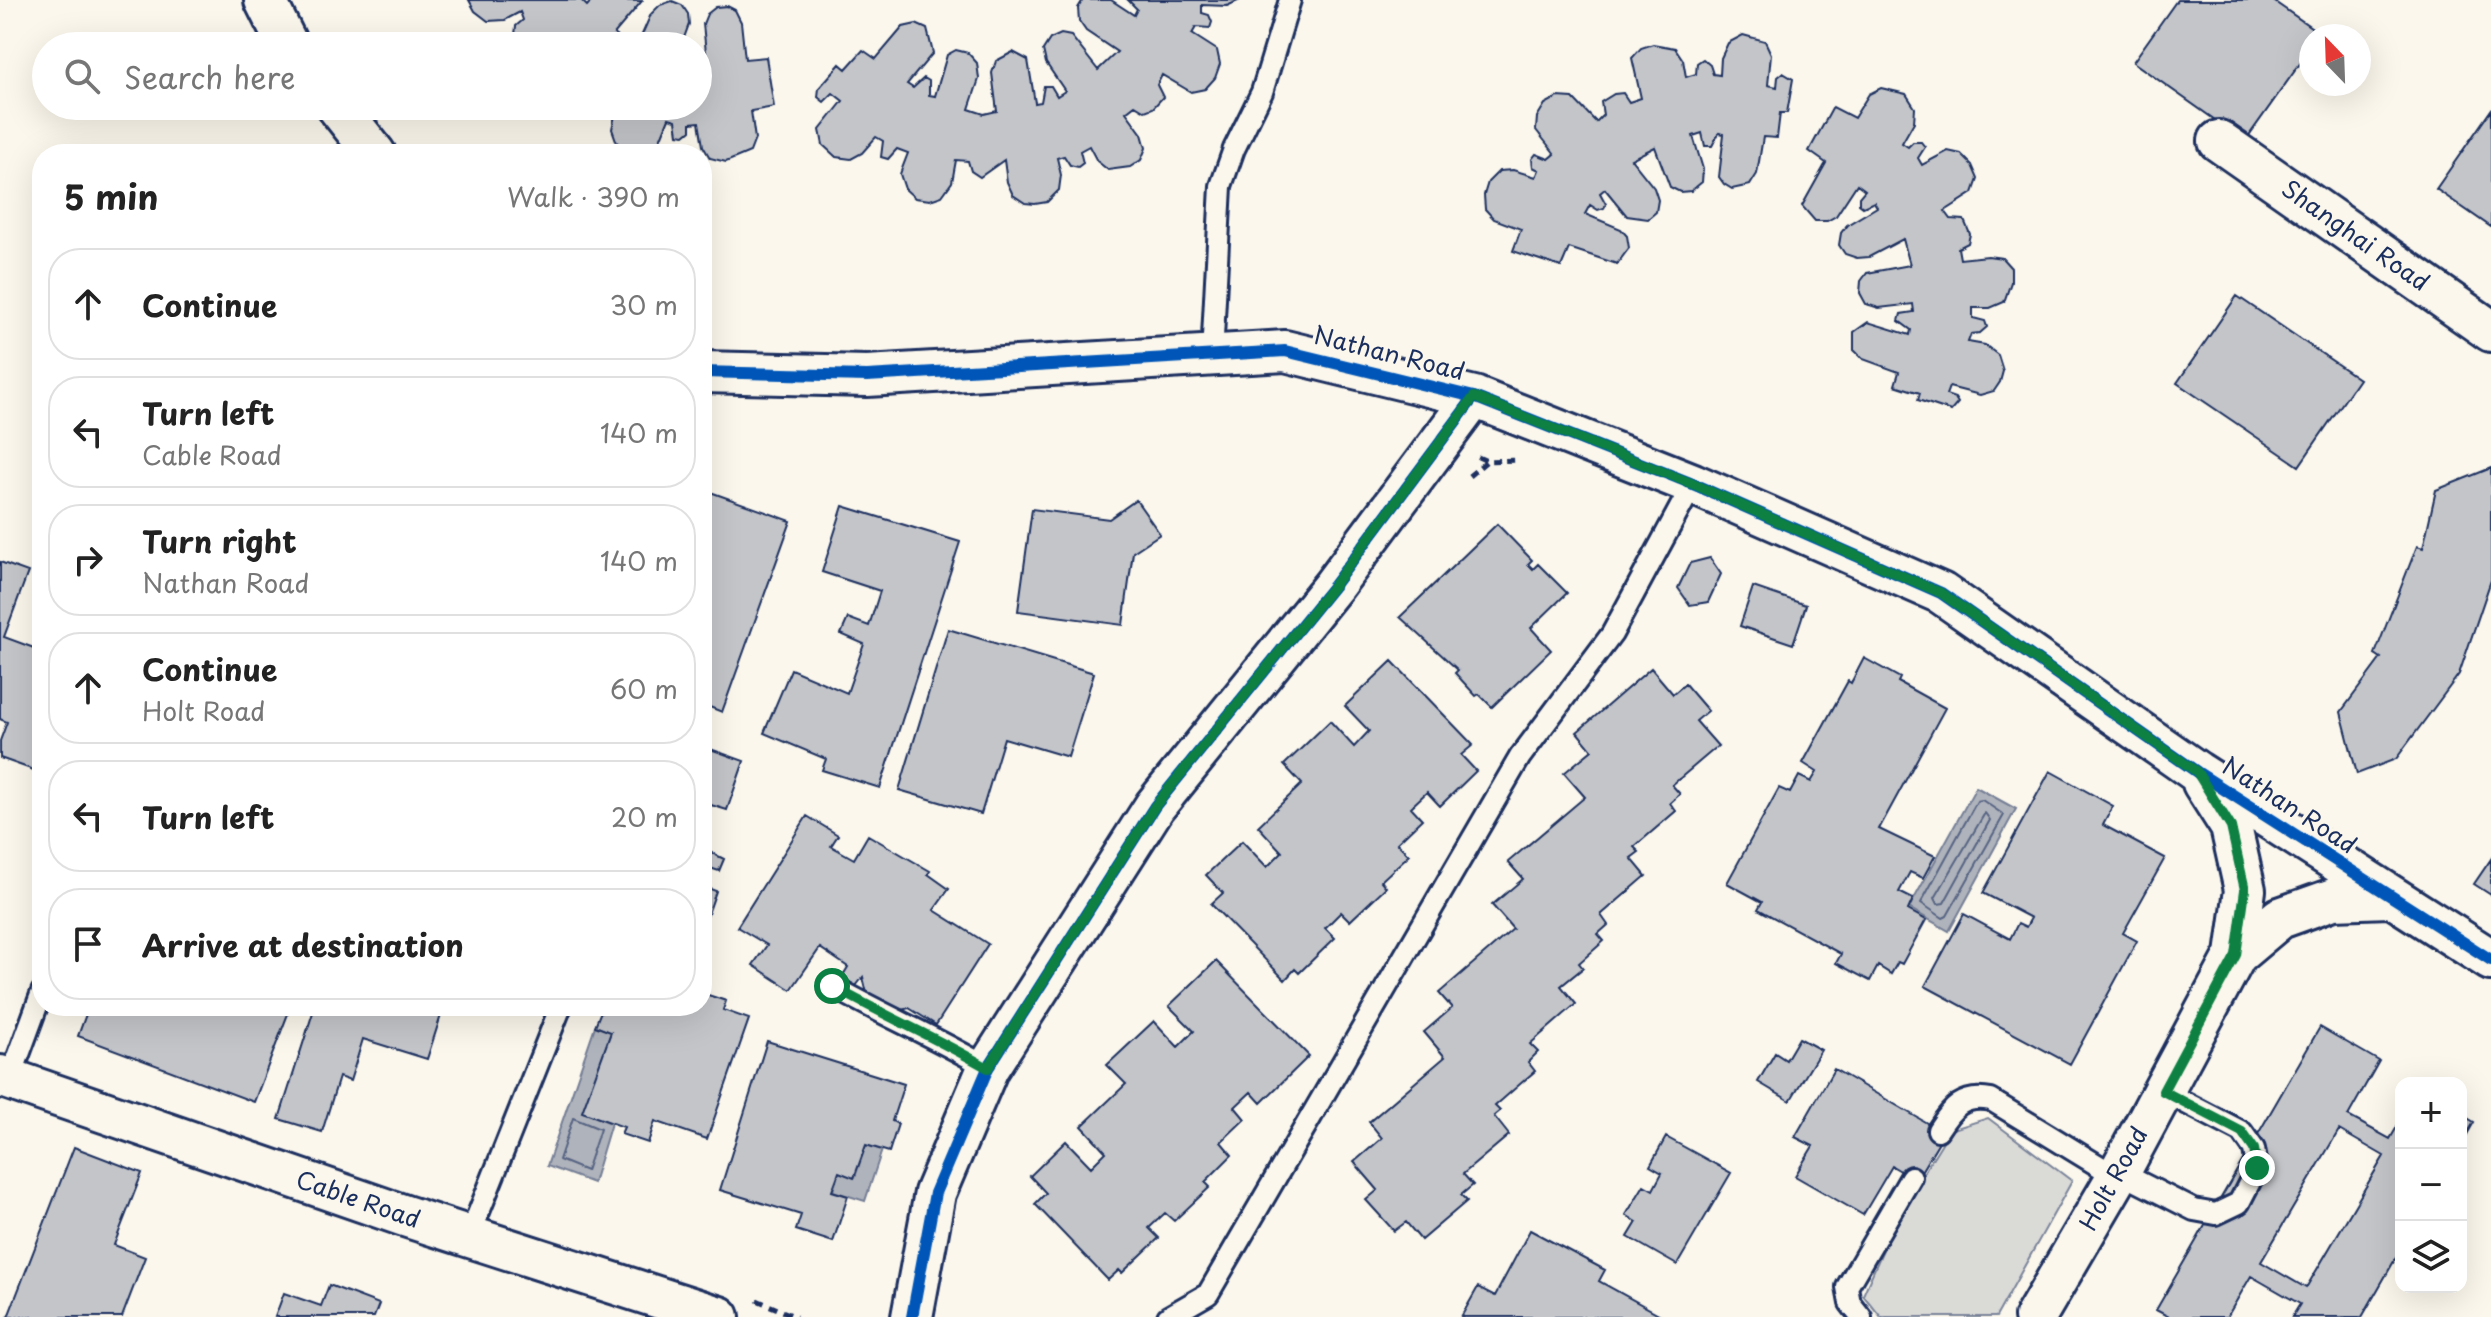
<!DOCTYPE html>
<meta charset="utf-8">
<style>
body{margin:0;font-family:"Playpen Sans",sans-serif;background:#f2f2f2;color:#222}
.controls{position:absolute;right:24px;bottom:24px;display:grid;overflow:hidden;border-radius:16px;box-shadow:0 8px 32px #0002}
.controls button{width:72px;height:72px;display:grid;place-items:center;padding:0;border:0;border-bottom:2px solid #e0e0e0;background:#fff;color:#222;font:40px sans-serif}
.compass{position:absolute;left:2299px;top:24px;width:72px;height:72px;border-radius:50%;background:#fff;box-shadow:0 8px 32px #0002;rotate:337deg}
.stop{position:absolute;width:24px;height:24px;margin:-18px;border:6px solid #0b8043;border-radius:50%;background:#fff}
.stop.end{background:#0b8043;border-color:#fff;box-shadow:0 2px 8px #0008}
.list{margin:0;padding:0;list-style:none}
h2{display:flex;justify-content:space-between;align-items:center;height:104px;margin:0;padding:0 32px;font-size:34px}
h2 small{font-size:26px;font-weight:400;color:#767676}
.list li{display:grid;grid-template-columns:52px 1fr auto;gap:24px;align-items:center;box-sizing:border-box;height:112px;margin:0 16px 16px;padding:0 16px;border:2px solid #e0e0e0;border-radius:32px}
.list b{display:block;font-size:30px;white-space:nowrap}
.list p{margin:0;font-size:26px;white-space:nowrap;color:#767676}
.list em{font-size:26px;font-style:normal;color:#767676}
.icon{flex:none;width:44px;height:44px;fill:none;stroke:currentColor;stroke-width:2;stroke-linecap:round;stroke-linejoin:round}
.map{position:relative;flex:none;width:2491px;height:1317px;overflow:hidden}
.search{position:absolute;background:#fff;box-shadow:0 8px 32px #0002;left:32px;top:32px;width:680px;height:88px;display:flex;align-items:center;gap:20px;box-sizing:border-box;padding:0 28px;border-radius:44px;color:#767676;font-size:30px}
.panel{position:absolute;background:#fff;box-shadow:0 8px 32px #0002;left:32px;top:144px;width:680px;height:872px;border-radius:32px}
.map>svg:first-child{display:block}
</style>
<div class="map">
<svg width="2491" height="1317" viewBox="0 0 2491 1317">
<rect width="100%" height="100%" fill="#fbf7ec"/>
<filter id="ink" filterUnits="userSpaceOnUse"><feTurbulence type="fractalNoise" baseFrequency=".0125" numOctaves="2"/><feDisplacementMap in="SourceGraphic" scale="16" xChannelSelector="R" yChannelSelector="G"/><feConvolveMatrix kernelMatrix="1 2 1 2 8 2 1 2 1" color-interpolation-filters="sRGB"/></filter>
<g filter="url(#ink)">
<path fill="#dadad7" stroke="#7a849a" stroke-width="2" d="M1988 1118 2072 1181 1996 1317H1881L1863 1295 1901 1209 1950 1130Z"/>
<path fill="#afb3bb" stroke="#747e96" stroke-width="2" d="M1976 787 2016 809 1949 931 1909 908Z
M595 1026 611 1032 583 1112 611 1123 593 1183 547 1166Z
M866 1145 882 1150 865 1201 833 1191 839 1172 855 1177Z"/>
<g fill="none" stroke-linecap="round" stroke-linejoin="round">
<path stroke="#566483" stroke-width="2" d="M1982 800 2004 815 1947 916 1943 918 1921 903 1977 801Z
M1985 813 1990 820 1944 903 1938 904 1935 898Z
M573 1118 600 1129 586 1171 559 1160Z"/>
</g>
<path fill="#c3c5c9" stroke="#1b2f5e" stroke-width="2" fill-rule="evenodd" d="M469 0H581L587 6 592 0 642 1 614 34 632 46H532L538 40 531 34 520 38 515 35 516 26 523 20 520 12 505 20 488 21 475 11Z
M1083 0H1111L1134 15 1137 9 1128 0H1240L1227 6 1202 5V13L1209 15 1212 22 1210 28 1196 27 1192 34 1217 50 1220 64 1215 78 1205 89 1191 92 1162 75 1157 85 1163 97 1153 108 1145 111 1135 105 1126 112 1142 134 1146 148 1141 160 1130 167 1108 170 1097 161 1089 146 1080 151 1083 163 1078 167 1070 165 1064 156 1057 158 1061 175 1059 190 1047 202 1035 204 1025 203 1013 195 1007 182 1004 160 980 177 971 171 968 161 956 160 952 182 942 196 930 200 915 198 905 189 900 174 908 153 897 149 888 159 881 157 883 141 876 137 862 153 851 159 836 157 823 145 820 130 843 101 833 93 824 102 818 97 819 88 840 64 846 69 863 50 876 59 903 27 916 24 927 29 933 53 907 84 913 88 924 78 929 81V95L935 96 947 55 956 50 968 53 977 63 979 79 969 109 984 114 997 111 992 73 996 61 1013 52 1028 60 1035 103 1041 102 1044 86H1051L1057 96 1065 91 1046 63 1043 50 1050 39 1061 34 1071 36 1098 70 1117 52 1086 31 1079 21 1078 8Z
M2177 0H2272L2321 34 2311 36V48L2245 141 2133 62Z
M672 1 682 5 688 14 689 24 681 46H637L651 14 660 5Z
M727 6 735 10 741 22 745 59 766 57 774 107 751 111 755 139 750 152 726 162 710 158 703 146 699 122 691 123V130L685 135 678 134 676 120 669 118 658 145 645 151 630 150 617 143 612 129 617 106H698V62H707L703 24 707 14 716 7Z
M1743 35 1765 41 1771 54 1768 85 1777 87 1778 77 1783 73 1793 79 1787 113H1780L1777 138 1763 137 1757 174 1750 185 1732 189 1724 184 1719 177 1724 134 1719 133 1712 146H1705L1702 133 1693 136 1703 169 1702 182 1691 191 1680 192 1670 187 1655 147 1631 159 1654 188 1658 200 1656 212 1648 219 1627 216 1605 189 1600 193 1606 204 1604 208 1598 210 1590 205 1585 214 1621 229 1627 236 1629 248 1617 264 1569 248 1561 267 1513 251 1521 229 1494 219 1485 209 1484 195 1488 182 1499 171 1513 170 1536 177 1539 170 1533 167 1532 159 1536 154 1549 159 1555 154 1536 130 1537 117 1545 104 1558 97 1573 98 1596 122 1603 115 1601 102 1614 94 1623 93 1629 102 1641 98 1632 58 1641 48 1653 44 1675 48 1683 60 1686 77 1696 74 1697 63 1703 59 1710 65 1713 74 1720 75 1721 58 1728 43Z
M1881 88 1906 94 1915 108 1914 122 1902 143 1908 147 1913 142H1921L1925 147 1918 158 1922 165 1948 151 1961 154 1972 165 1978 179 1973 193 1945 211 1951 219 1964 220 1970 234 1968 243 1958 248 1960 259 1988 256 2002 258 2011 268V282L2004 302 1990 308H1973V318L1985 321 1987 327 1980 333 1971 334 1968 342 1985 345 1998 355 2003 371 2000 382 1994 391 1980 395 1949 387 1946 395 1955 398 1958 403 1951 411 1918 400 1920 393 1895 385 1899 372 1863 359 1854 350V332L1868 322 1910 335 1911 330 1899 321 1901 314 1914 312 1913 304 1879 308 1866 304 1860 293 1861 281 1867 273 1910 265 1903 239 1869 257 1857 258 1845 254 1839 245 1841 233 1847 225 1877 207 1874 202 1863 207 1859 204V197L1865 190 1857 184 1836 216 1827 221H1815L1802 206 1826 163 1809 151 1833 107 1854 118 1869 94Z
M2491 110V227L2436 189Z
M2237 296 2359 379 2299 466 2177 383Z
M2491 468V580L2459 674 2396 759 2357 774 2341 712 2381 658 2375 654 2417 546 2423 548 2436 490Z
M702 489 791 521 722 712 702 704Z
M1136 500 1160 534 1133 552 1123 625 1018 611 1032 509 1109 519Z
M843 506 960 542 880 788 822 770 826 759 764 733 791 669 847 693 864 644 841 634 848 618 869 626 880 591 822 572Z
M1497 524 1532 560 1528 564 1533 569 1538 564 1567 593 1531 628 1551 650 1492 707 1479 694 1476 696 1455 673 1458 670 1400 617Z
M1710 558 1721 574 1708 602 1690 605 1678 588 1690 563Z
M0 562 28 572 4 637 42 651V773L0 758V741L7 722 0 719Z
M1753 587 1806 605 1793 644 1740 626Z
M948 629 1094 673 1068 757 1004 738 981 814 899 790Z
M1864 658 1900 678 1898 682 1945 708 1879 829 1935 856 1923 878 1910 872 1899 892 1913 899 1908 910 1926 920 1902 964 1898 962 1891 974 1878 966 1870 981 1836 963 1841 954 1758 909 1762 902 1727 883 1779 788 1790 793 1799 776 1811 782 1817 772 1803 763 1848 681 1851 683Z
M1392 661 1473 745 1461 755 1476 771 1440 806 1427 792 1411 807 1422 819 1397 843 1409 855 1381 881 1386 887 1350 921 1341 912 1325 928 1335 938 1299 973 1295 969 1285 980 1211 904 1223 893 1206 875 1242 841 1267 867 1282 852 1258 826 1302 784 1284 765 1330 721 1354 747 1369 731 1345 706Z
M1651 668 1673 694 1685 684 1708 711 1696 721 1718 746 1672 785 1680 794 1670 803 1676 811 1634 847 1639 852 1631 858 1646 876 1601 915 1608 925 1598 934 1604 941 1579 963 1583 968 1561 986 1576 1004 1530 1044 1538 1052 1528 1062 1535 1071 1495 1106 1500 1111 1494 1116 1509 1135 1463 1174 1473 1185 1461 1195 1467 1201 1421 1240 1406 1222 1394 1231 1366 1200 1378 1190 1354 1162 1382 1138 1369 1122 1445 1057 1424 1032 1452 1008 1439 993 1513 929 1492 905 1523 879 1508 862 1585 797 1564 773 1592 750 1577 732Z
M702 746 744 761 727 810 711 805 702 829Z
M2050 771 2113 806 2103 825 2165 858 2123 933 2137 941 2070 1064 1925 986 1964 914 2010 939 2018 923 2026 927 2031 918 1983 893Z
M807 816 838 835 831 846 854 859 868 835 930 871 928 874 949 889 934 910 988 944 936 1025 909 1008 889 1013 869 1002 863 977 856 986 842 977 848 967 820 948 791 990 753 965 767 945 737 927Z
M702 848 724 859 719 871 704 866 702 871Z
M2491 859V895L2474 884Z
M702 886 716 891 702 931Z
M1216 961 1309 1056 1261 1103 1251 1092 1235 1107 1245 1119 1221 1142 1232 1155 1205 1182 1210 1187 1174 1221 1165 1213 1149 1228 1159 1238 1122 1273 1119 1270 1108 1280 1035 1204 1046 1193 1030 1176 1066 1141 1091 1167 1106 1152 1082 1126 1126 1084 1107 1065 1154 1021 1178 1047 1194 1031 1169 1006Z
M702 993 726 1001 723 1010 749 1019 707 1139 655 1121 648 1143 621 1134 624 1127 582 1112 611 1032 595 1026 603 1006H702Z
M89 1006H291L254 1102 78 1036Z
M315 1006H444L427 1059 363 1039 350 1081 339 1077 322 1132 279 1119Z
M2320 1027 2379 1061 2348 1116 2390 1139 2401 1120V1249L2362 1317H2292L2300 1304 2251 1276 2227 1317H2169L2156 1310ZM2339 1130 2384 1156 2306 1288 2261 1262Z
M1799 1038 1821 1050 1790 1101 1758 1082 1775 1053 1786 1060Z
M767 1041 904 1084 892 1121 898 1124 889 1152 866 1145 854 1178 839 1172 832 1191 848 1196 833 1242 796 1230 801 1215 720 1190Z
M1834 1069 1944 1133 1916 1180 1892 1166 1863 1215 1795 1176 1813 1146 1795 1137Z
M2461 1114 2474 1122 2461 1145Z
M1666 1137 1731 1173 1677 1265 1628 1237 1637 1222 1626 1215 1644 1185 1653 1190 1662 1173 1650 1166Z
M74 1147 142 1173 114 1245 145 1257 122 1317H8Z
M1530 1230 1605 1270 1599 1281 1664 1317H1461L1478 1287 1495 1296Z
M329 1285 379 1304 374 1317H275L284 1293 321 1306Z"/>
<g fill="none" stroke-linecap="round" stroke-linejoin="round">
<defs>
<path id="service" d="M1212 356 1221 186 1234 149 1262 92 1290 0
M832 986C883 1015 937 1038 988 1068
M10 1079 42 992
M1938 1130C1952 1108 1963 1094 1991 1100L2117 1177
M2119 1172 2194 1210 2216 1214 2239 1203 2257 1168 2254 1149 2242 1132 2163 1091
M469 1237 561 1006
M1168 1317 1208 1294 1520 757 1612 634 1693 484
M1861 1317 1850 1303 1847 1287 1911 1177"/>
<path id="minor" d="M265 0 288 46
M337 106 375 154
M2219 141 2491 331
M702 372 867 376 1285 351 1474 397 1693 484 1941 593 2197 772 2491 960
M2236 955 2280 918 2333 899 2389 897
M0 1076 405 1216 719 1317
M912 1317 935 1193 988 1068 1155 806 1334 585 1474 397
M2035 1317 2117 1177 2236 955 2245 890 2231 827 2203 783"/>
</defs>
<use href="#service" stroke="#1b2f5e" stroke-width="26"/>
<use href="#minor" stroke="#1b2f5e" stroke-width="46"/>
<path stroke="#1b2f5e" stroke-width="5" stroke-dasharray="8 6" stroke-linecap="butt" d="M1478 457 1487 461 1519 460
M1469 476 1487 461
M757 1300 796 1317"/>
<use href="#service" stroke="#fbf7ec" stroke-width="20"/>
<use href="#minor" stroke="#fbf7ec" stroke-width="40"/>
<defs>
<path id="cycleway" d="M702 372 867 376 1285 351 1474 397 1693 484 1941 593 2197 772 2491 960
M912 1317 935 1193 988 1068 1155 806 1334 585 1474 397"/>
</defs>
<use href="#cycleway" stroke="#fbf7ec" stroke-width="17"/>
<use href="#cycleway" stroke="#0057b8" stroke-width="12"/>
</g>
</g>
<g fill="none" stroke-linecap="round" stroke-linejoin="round" filter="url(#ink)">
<path stroke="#0b8043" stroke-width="10" d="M832 986C883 1015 937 1038 988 1068L1155 806 1334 585 1474 397 1693 484 1941 593 2197 772 2231 827 2245 890 2236 955 2163 1091 2242 1132 2254 1149 2257 1168"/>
</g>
<g text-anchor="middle" stroke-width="7" stroke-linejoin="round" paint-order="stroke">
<g font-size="24" fill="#1b2f5e" stroke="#fbf7ec">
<text transform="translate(2355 236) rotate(35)" y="8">Shanghai Road</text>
<text transform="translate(1389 354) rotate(14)" y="8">Nathan Road</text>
<text transform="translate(2289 806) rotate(33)" y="8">Nathan Road</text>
<text transform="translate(2114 1179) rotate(-61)" y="8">Holt Road</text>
<text transform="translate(358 1200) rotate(19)" y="8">Cable Road</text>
</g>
</g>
</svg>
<div class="controls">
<button>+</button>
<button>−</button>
<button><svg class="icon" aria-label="layers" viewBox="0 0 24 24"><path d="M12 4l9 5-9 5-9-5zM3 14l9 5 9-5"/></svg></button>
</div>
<svg class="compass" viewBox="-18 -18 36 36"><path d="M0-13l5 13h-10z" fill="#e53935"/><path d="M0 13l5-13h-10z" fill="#767676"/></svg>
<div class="stop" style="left:832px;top:986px"></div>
<div class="stop end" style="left:2257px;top:1168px"></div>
<div class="search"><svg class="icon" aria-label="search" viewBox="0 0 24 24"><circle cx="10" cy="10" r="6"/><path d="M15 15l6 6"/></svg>Search here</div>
<section class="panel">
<h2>5 min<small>Walk · 390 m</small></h2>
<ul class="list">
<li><svg class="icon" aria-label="ahead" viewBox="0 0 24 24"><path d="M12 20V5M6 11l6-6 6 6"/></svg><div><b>Continue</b></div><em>30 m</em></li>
<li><svg class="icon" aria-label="left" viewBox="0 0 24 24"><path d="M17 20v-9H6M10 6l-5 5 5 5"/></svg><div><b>Turn left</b><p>Cable Road</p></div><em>140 m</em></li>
<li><svg class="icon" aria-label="right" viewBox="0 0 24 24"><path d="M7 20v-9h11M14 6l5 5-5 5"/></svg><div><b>Turn right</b><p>Nathan Road</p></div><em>140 m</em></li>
<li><svg class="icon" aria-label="ahead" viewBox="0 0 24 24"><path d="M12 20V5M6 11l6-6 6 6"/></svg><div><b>Continue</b><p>Holt Road</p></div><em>60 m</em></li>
<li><svg class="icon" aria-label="left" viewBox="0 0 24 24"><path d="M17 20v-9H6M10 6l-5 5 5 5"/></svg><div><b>Turn left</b></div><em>20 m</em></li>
<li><svg class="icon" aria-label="arrive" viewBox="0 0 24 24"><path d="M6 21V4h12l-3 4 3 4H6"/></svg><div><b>Arrive at destination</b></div></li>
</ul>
</section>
</div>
